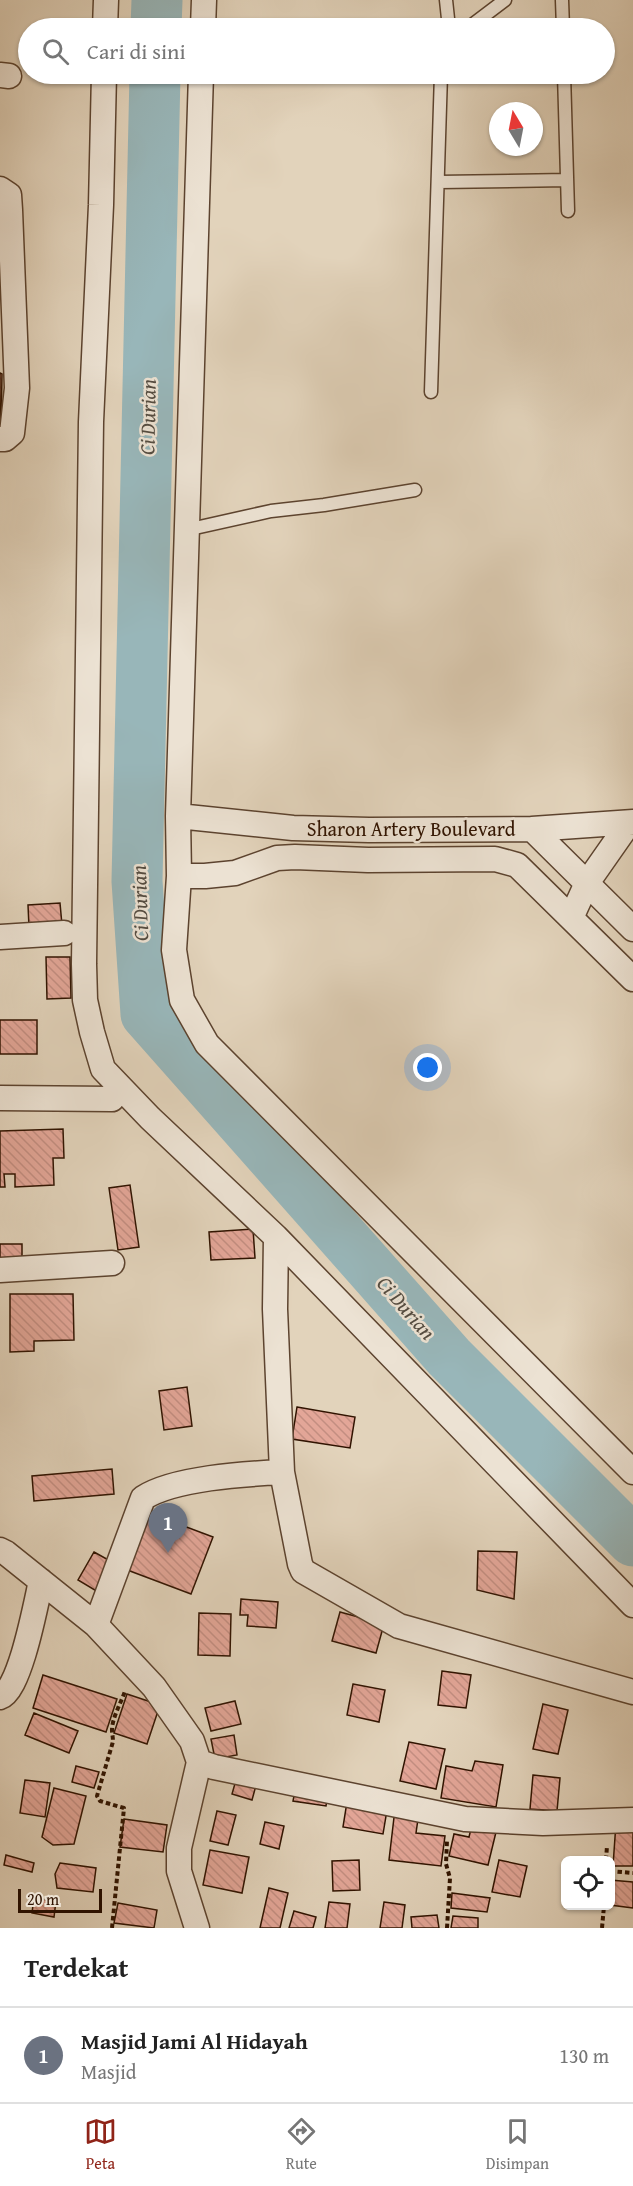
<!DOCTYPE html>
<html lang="id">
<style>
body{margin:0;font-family:"Gentium Book Plus",serif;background:#f2f2f2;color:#222}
.controls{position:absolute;right:18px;bottom:18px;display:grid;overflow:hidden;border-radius:9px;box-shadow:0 2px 4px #0004}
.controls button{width:54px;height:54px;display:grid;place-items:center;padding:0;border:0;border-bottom:2px solid #e0e0e0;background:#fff;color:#222;font:30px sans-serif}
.compass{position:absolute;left:489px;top:102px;width:54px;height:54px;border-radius:50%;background:#fff;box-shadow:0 2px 4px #0004;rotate:350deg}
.scale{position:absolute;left:18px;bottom:15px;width:84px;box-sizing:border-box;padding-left:6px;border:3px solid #301300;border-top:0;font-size:16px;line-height:21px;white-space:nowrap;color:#301300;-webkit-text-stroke:4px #ece2d3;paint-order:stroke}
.you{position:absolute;left:428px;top:1068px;width:21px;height:21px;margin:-15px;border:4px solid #fff;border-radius:50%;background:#1a73e8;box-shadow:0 0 0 9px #1a73e833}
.badge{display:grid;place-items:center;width:39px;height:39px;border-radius:50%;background:#8f2418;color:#fff;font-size:20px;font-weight:700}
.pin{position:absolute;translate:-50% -50px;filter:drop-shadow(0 2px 3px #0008)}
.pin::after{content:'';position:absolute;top:32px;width:21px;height:18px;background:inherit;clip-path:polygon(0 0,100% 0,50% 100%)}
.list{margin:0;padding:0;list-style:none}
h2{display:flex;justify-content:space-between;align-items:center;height:78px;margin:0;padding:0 24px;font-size:26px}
h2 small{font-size:20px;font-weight:400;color:#767676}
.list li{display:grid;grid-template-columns:39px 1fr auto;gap:18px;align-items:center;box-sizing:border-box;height:96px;padding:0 24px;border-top:2px solid #e0e0e0}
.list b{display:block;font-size:22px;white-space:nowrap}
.list p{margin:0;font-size:20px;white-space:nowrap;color:#767676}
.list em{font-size:20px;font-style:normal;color:#767676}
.icon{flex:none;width:33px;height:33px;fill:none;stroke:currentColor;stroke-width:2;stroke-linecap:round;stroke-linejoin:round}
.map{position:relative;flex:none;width:633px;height:1928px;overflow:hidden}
.search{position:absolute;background:#fff;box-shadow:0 2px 4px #0004;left:18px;right:18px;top:18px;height:66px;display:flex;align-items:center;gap:15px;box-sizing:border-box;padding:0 21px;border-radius:33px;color:#767676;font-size:22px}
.sheet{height:174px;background:#fff}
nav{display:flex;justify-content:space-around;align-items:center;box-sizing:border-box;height:84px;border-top:2px solid #e0e0e0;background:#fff;font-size:16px;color:#767676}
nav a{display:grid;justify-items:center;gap:3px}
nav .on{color:#8f2418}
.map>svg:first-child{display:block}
</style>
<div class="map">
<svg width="633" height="1928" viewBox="0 0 633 1928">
<defs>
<pattern id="building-back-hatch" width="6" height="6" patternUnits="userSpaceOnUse" patternTransform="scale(1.5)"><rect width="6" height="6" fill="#e3a698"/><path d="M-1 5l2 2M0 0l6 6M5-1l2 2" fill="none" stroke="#c38e81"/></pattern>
</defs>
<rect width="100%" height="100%" fill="#e2d3bb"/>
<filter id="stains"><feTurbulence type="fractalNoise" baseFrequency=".00333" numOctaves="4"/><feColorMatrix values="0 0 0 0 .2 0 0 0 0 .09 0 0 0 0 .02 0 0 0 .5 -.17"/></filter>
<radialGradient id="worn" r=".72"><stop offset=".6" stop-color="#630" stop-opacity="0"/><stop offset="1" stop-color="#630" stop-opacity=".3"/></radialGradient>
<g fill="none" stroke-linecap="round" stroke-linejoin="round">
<path stroke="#98b6b9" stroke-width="51" d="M156 28 157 0
M155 74 137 881 146 1014 449 1357 633 1541"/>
</g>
<path fill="url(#building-back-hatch)" stroke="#301300" stroke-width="1.5" d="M0 373 2 374 1 435H0Z
M60 903 62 925 29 927 28 905Z
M46 957H70L71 998 47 999Z
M0 1020H37V1054H0Z
M63 1129 64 1158H53L54 1185 15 1187V1174H4L5 1187H0V1131Z
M130 1185 139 1247 118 1250 109 1188Z
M253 1229 255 1258 211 1260 209 1232Z
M0 1244H22V1260H0Z
M10 1294H73L74 1340 34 1341V1351L10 1352Z
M187 1387 192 1426 164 1430 159 1391Z
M297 1407 355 1417 350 1448 292 1439Z
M112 1469 114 1494 34 1501 32 1476Z
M144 1511 213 1537 191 1594 122 1568Z
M478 1551 517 1552 514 1599 477 1590Z
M94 1552 114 1563 98 1592 78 1580Z
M241 1599 278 1602 276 1628 247 1626 248 1615H240Z
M340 1612 384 1624 376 1653 332 1641Z
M199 1613 231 1614 230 1656 198 1655Z
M442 1671 471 1675 466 1708 438 1705Z
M43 1675 117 1699 106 1732 33 1708Z
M353 1684 385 1690 379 1722 347 1715Z
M127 1694 160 1705 147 1744 114 1733Z
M235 1701 241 1724 211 1731 205 1708Z
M543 1704 568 1710 558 1754 533 1749Z
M34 1713 78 1731 69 1753 25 1735Z
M234 1735 237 1755 215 1759 211 1739Z
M409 1742 445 1749 436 1789 400 1781Z
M475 1761 503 1765 496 1807 441 1798 446 1766 472 1771Z
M76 1766 99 1772 94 1788 72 1782Z
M238 1773 258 1778 252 1800 232 1794Z
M533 1775 560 1778 557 1811 530 1809Z
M25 1780 50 1783 45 1817 20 1813Z
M296 1785 328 1791 326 1806 293 1801Z
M54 1788 86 1796 74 1844 53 1845 42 1837Z
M347 1802 387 1810 383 1834 343 1827Z
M395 1809 419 1812 416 1833 445 1836 441 1866 389 1860Z
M217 1811 236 1815 228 1845 210 1841Z
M124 1819 167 1825 163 1852 120 1847Z
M473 1821 497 1828 488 1865 449 1856 454 1834 469 1837Z
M265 1822 284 1826 279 1849 260 1844Z
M616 1823 633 1824V1866H613Z
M210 1850 249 1857 242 1893 203 1885Z
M6 1855 34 1863 32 1872 4 1865Z
M359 1860 360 1890 333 1891 332 1861Z
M499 1860 527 1866 520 1897 492 1892Z
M60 1863 96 1868 93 1892 57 1888 55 1874Z
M610 1880 633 1882V1908L610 1905Z
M269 1888 288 1893 280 1928H260Z
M452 1893 490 1898 487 1912 451 1908Z
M34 1898 56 1901 54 1917 32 1913Z
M329 1902 350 1904 347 1928H325Z
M384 1902 405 1905 402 1928H380Z
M118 1903 157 1910 154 1928 114 1923Z
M294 1911 316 1917 313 1928H289Z
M437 1915 439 1928H412L411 1917Z
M453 1916 478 1918V1928H451Z"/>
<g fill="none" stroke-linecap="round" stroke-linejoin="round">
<defs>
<path id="service" d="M446 0 449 28
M562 0 563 28
M468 28 505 0
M564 74 568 211
M439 182 567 180
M431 392 441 74
M186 530 271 511 324 505 415 490"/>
<path id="minor" d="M105 28 106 0
M203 28 204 0
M104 74 101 205 91 422 84 964 85 1000 92 1032 103 1069 150 1118 276 1237 633 1605
M201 74 178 816 179 876 174 950 182 1000 207 1044 633 1472
M0 75 9 76
M0 189 9 195 10 210 17 388 12 433 5 439H0
M178 816 293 828 369 830 532 829 633 929
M532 829 633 822
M179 876H205L235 873 277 858 295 857 368 860 495 859 517 865 633 979
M571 918 587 883 629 823
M0 937 64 933
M0 1098 112 1099
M276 1237 275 1309 282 1472 300 1564 303 1571 399 1626 633 1692
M0 1270 112 1263
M0 1550 6 1553 96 1625 154 1687 192 1741 199 1762 179 1848V1871L197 1928
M96 1625 143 1498C174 1478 244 1474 282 1472
M0 1697C20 1691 36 1603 41 1581
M199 1762 214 1767 465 1819 543 1823 633 1820"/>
</defs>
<use href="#service" stroke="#5c432f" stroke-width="15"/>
<use href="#minor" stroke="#5c432f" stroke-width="27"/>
<path stroke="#301300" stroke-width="4" stroke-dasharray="4.5 3" stroke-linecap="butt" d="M606 1860 607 1846
M610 1871 633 1873
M112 1928 124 1808 100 1801 97 1796 112 1745C114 1739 112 1736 112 1730 112 1718 121 1703 125 1691
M447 1928 450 1878 446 1864 447 1840
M602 1928 604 1906"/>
<use href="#service" stroke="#ece2d3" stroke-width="12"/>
<use href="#minor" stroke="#ece2d3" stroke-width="24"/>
</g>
<g text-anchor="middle" stroke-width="5" stroke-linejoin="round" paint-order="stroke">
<g font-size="20" fill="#301300" stroke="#ece2d3">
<text x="411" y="836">Sharon Artery Boulevard</text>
</g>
<g font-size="21" font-style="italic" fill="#544c41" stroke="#ece2d3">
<text transform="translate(148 417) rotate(-89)" y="7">Ci Durian</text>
<text transform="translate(140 903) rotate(-92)" y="7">Ci Durian</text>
<text transform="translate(406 1308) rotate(49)" y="7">Ci Durian</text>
</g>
</g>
<rect width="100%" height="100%" filter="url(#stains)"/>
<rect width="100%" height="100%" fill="url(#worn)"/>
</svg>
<div class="controls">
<button><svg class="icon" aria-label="locate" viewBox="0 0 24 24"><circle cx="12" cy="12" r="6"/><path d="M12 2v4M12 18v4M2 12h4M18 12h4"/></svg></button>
</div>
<svg class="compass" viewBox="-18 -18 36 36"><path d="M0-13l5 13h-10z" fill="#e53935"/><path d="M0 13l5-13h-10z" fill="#767676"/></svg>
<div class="scale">20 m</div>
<div class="you"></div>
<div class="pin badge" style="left:168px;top:1553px;background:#6b7280">1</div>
<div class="search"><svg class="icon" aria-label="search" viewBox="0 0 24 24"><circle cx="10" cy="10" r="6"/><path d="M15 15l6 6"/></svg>Cari di sini</div>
</div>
<section class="sheet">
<h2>Terdekat<small></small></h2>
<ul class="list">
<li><span class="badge" style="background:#6b7280">1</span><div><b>Masjid Jami Al Hidayah</b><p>Masjid</p></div><em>130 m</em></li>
</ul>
</section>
<nav>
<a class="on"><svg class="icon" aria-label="map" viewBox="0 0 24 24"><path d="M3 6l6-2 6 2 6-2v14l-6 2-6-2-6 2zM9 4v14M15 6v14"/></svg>Peta</a>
<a><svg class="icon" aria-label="directions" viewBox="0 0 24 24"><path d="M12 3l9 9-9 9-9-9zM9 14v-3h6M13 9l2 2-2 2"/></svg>Rute</a>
<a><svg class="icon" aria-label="saved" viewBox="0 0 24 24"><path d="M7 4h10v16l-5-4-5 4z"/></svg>Disimpan</a>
</nav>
